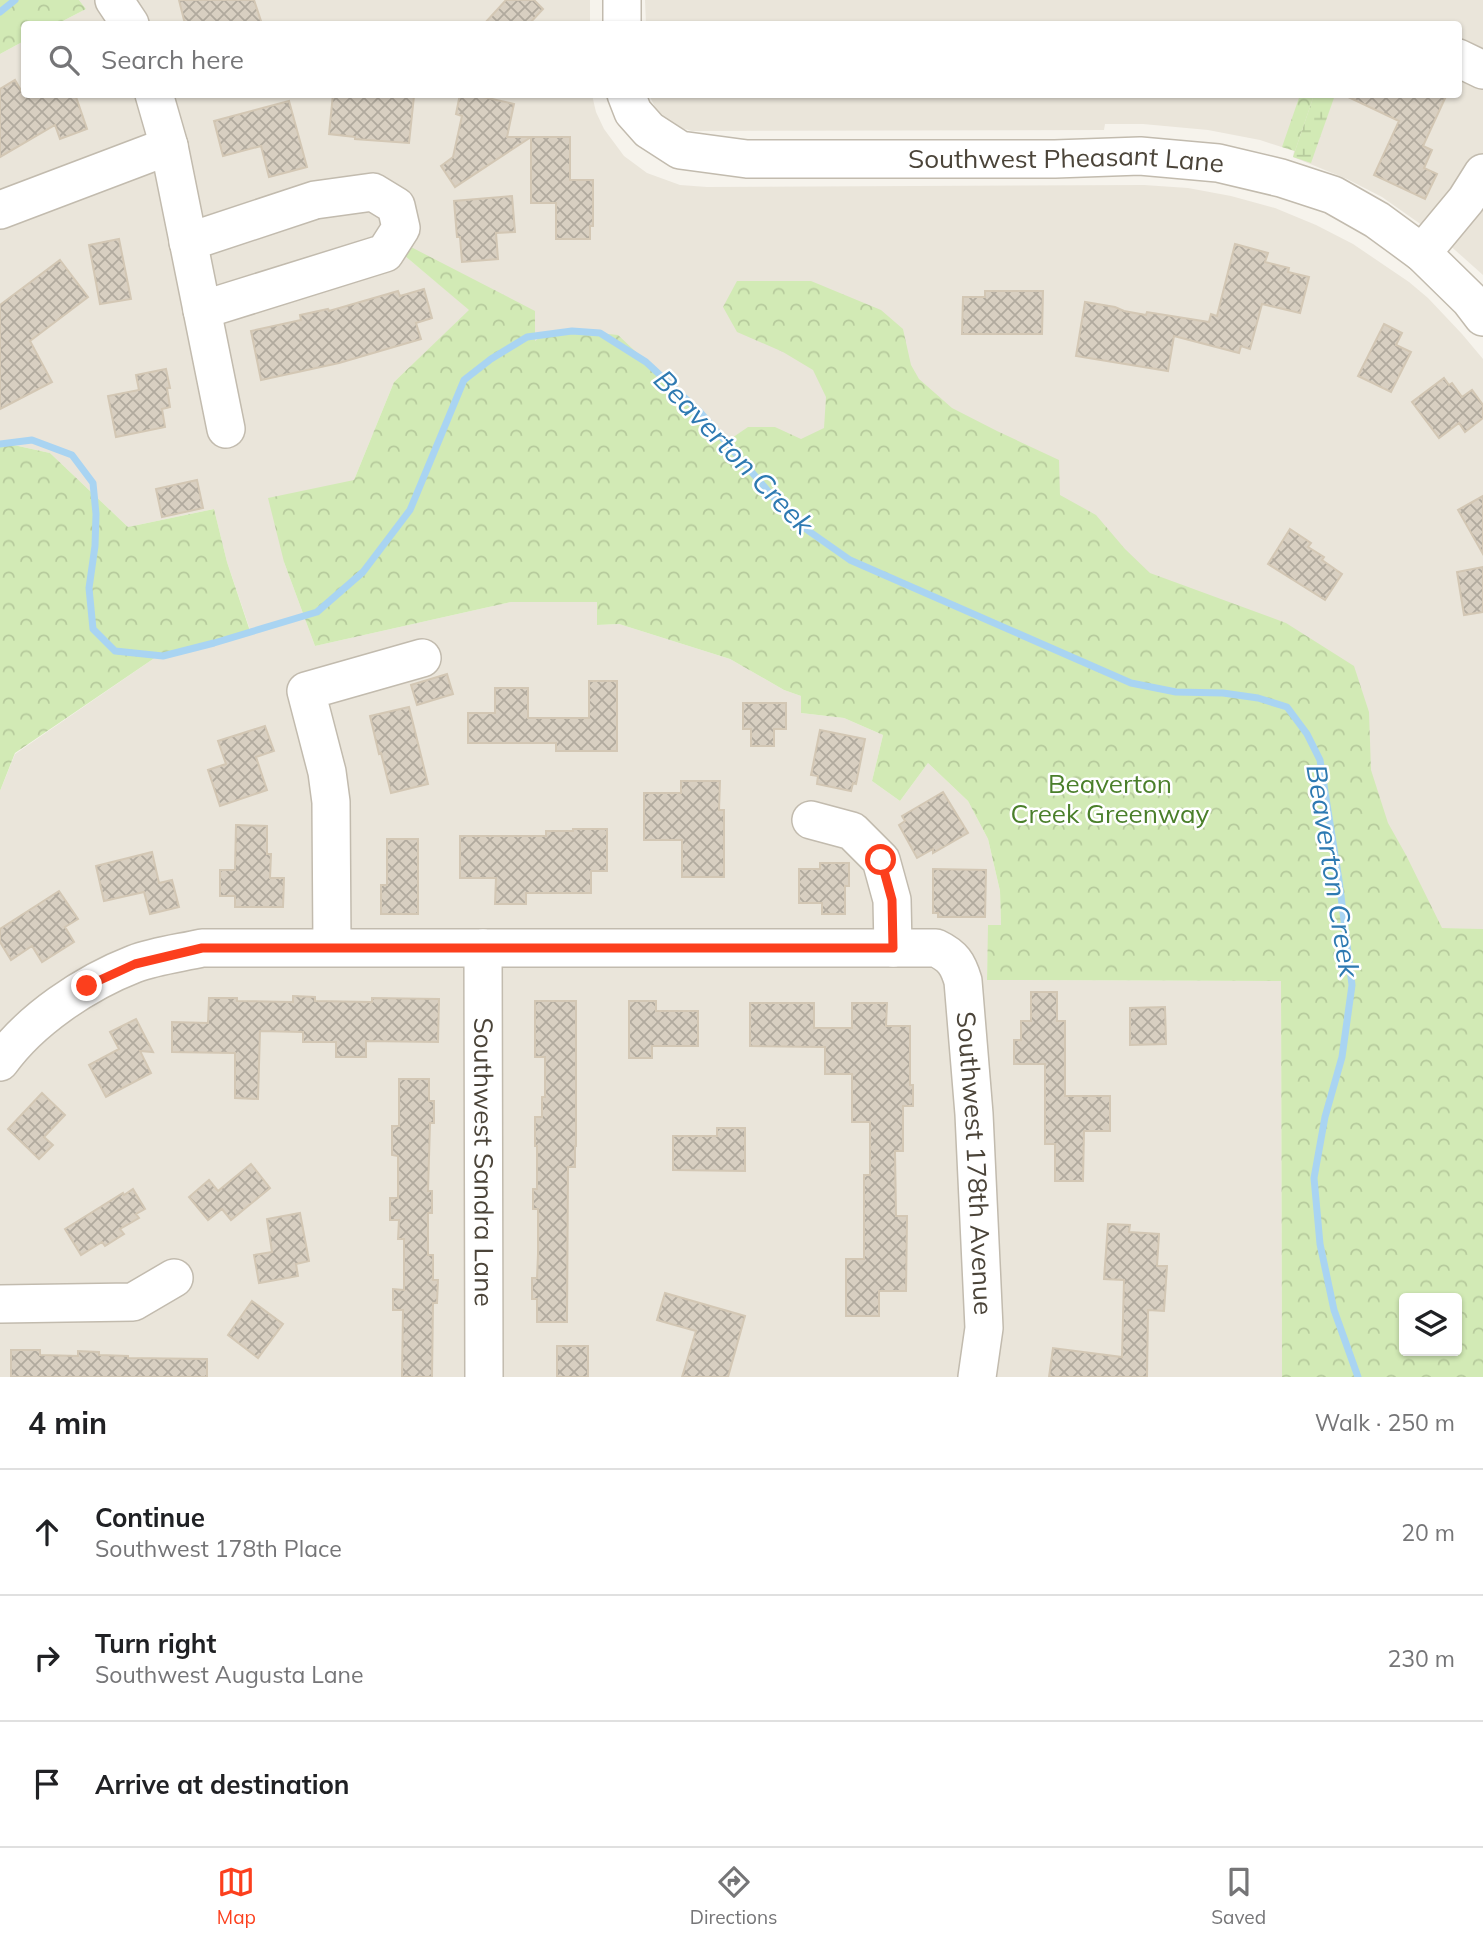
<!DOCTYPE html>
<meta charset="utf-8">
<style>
body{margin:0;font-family:Mulish,sans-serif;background:#f6f6f6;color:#202124}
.controls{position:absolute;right:21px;bottom:21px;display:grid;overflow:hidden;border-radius:7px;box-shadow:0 2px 5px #0004}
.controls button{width:63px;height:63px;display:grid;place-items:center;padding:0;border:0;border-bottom:2px solid #e0e0e0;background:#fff;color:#202124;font:35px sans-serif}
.stop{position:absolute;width:21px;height:21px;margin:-16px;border:5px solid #fc3f1d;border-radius:50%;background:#fff}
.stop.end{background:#fc3f1d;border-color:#fff;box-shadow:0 2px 7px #0008}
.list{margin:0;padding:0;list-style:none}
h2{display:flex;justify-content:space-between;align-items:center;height:91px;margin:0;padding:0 28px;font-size:30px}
h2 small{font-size:23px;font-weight:400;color:#757577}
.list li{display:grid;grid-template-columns:46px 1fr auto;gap:21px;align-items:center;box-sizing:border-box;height:126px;padding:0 28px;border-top:2px solid #e0e0e0}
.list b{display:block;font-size:26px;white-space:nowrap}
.list p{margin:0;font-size:23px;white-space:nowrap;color:#757577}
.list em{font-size:23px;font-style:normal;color:#757577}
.icon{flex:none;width:38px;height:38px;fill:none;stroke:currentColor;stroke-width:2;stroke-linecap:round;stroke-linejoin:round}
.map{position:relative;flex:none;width:1483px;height:1377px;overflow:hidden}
.search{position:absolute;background:#fff;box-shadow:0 2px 5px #0004;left:21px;right:21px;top:21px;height:77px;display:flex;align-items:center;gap:18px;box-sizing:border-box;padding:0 24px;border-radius:7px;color:#757577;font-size:26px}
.sheet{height:469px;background:#fff}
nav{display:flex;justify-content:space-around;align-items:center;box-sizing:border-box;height:98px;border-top:2px solid #e0e0e0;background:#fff;font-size:19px;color:#757577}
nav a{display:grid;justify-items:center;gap:4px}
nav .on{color:#fc3f1d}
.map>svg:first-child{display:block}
</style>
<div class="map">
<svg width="1483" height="1377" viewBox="0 0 1483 1377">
<defs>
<pattern id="forest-crowns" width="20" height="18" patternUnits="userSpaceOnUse" patternTransform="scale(1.75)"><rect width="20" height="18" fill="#d2eab5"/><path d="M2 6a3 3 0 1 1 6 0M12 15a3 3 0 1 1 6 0" fill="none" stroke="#b6ca9c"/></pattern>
<pattern id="wetland-marsh" width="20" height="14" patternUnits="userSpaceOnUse" patternTransform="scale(1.75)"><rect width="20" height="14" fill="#d2eab5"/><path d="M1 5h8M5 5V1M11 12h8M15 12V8" fill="none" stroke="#b6ca9c"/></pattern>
<pattern id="building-cross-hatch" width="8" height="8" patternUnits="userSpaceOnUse" patternTransform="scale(1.75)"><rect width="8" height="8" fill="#d8cfc1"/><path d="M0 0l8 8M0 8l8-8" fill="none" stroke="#b1aa9e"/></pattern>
</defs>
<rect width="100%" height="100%" fill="#f6f3ec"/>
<path fill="#eae5da" d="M79 0H590V24H57L86 9Z
M645 0H1483V275L1446 242 1382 197 1347 179 1293 157 1294 151 1260 140 1208 130 1143 124H1105L1104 130 692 131 681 128 663 117 656 109 649 95 1458 94V24H646Z
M24 41V94L592 95 596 112 604 129 624 156 647 173 680 185 707 187 1144 185 1188 188 1231 196 1275 208 1316 225 1353 244 1409 282 1428 298 1462 334 1483 359V929L1361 928 1184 688 535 342 410 247 405 256 470 310 394 382 354 480 284 562 315 646 511 602H597V625L619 624 730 659 784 690 801 696V713L844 718 883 735 872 781 900 801 928 763 968 801 988 839 1000 891 1001 925H989L987 980 1281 981 1282 1377H0V791L15 754 156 657 250 630 227 562 214 509 128 527 50 453 0 442V54Z"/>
<path fill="url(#forest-crowns)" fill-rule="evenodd" d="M0 0H79L86 9 57 24H24V41L0 54Z
M1300 95H1314L1295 151 1282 147Z
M411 247 535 311V341L542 336 564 332 579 331 618 335 729 440 748 427H775L801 439 824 428 826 397 813 370 783 352 737 332 723 307 737 281H811L881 310 903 329 911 365 919 379 952 408 997 431 1059 460 1060 495 1096 515 1125 549 1150 573 1286 623 1354 666 1369 712 1371 770 1388 823 1406 855 1442 928 1483 929V1377H1282L1281 981 987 980 988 925H1001L1000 891 988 839 968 801 928 763 900 801 872 781 883 735 844 718 801 713V696L784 690 730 659 619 624 597 625V602H511L315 646 284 562 268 498 354 480 394 382 469 310 405 256ZM1404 1298H1457V1351H1404Z
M0 442 50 453 128 527 214 509 227 562 250 631 156 657 15 753 0 791Z"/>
<path fill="url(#wetland-marsh)" d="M1314 95H1335L1311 163 1293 157Z"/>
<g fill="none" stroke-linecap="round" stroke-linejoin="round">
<path stroke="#a9d4f2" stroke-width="7" d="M0 12 15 0
M0 444 32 440 72 455 93 483 96 514 95 546 89 588 93 629 115 651 163 656 214 643 317 612 363 572 410 510 464 380 491 359 527 337 572 331 600 333 646 362 700 412 793 520 850 560 1131 683 1176 692 1223 693 1258 698 1287 707 1307 734 1320 760 1339 880 1352 985 1342 1057 1325 1117 1314 1178 1320 1244 1334 1310 1358 1377"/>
</g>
<path fill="url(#building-cross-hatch)" stroke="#d3c7b4" stroke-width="2" d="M179 0H254L262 24H185Z
M506 0H534L543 9 529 24H484Z
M15 80 23 94H75L87 129 60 139 55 125 0 157V89Z
M333 94 414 96 409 143 355 139V137L329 134Z
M460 94H470L514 104 507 137H531L455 187 441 166 453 157 462 116 456 114Z
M1342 94H1447L1423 146 1432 150 1424 168 1437 174 1425 199 1374 175 1399 121Z
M289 101 307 167 269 177 261 146 223 156 214 121Z
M531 137H570V180H593V226H590V239H556V203H531Z
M512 196 515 232 496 233 498 259 462 262 460 237H457L454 201Z
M119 239 131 299 100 304 89 245Z
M1235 244 1268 253 1265 262 1289 268 1288 272 1309 277 1300 313 1262 304 1250 349 1241 346 1239 353 1174 336 1168 371 1076 356 1085 302 1115 307 1124 311 1146 315 1147 312 1209 322 1211 314 1217 316Z
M60 260 88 297 30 341 52 382 0 409V305Z
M424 289 432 318 416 323 421 339 339 363 261 380 251 331 301 320 300 315 328 309 329 311 398 291 400 296Z
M985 291H1043L1042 334H962L963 297H985Z
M1384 324 1402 333 1396 345 1411 352 1391 392 1358 376Z
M166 369 170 388H167L170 407 162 409 165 427 116 437 108 396 139 390 136 375Z
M1444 378 1449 385 1452 383 1462 397 1472 390 1483 405V418L1465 432 1459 423 1439 438 1412 402Z
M197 480 203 508 162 517 156 489Z
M1483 496V554L1458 510Z
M1290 529 1311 543 1308 547 1324 557 1322 560 1342 574 1325 600 1268 564Z
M1483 567V612L1464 615 1457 572Z
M447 674 453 694 417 705 411 685Z
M589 681H617V751H556V743H468V713H495V688H528V718H589Z
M743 703H786V729H774V746H751V729H743Z
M409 707 428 784 391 793 381 753 379 754 370 716Z
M265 726 274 751 256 757 267 790 220 806 208 770 226 764 218 741Z
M820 730 865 739 856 784 853 783 851 791 817 784 818 776 811 775Z
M681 781H720L719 810H724V877H682V840H644V793H681Z
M943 792 968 833 933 853V849L917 858 899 825 905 821 902 816Z
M236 825 267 826V854H271L270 878H284L283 907H235V896H220V870H235Z
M573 829H607V871H591V893H526V904H495L496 878H460V836H546V831H573Z
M387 839H418V914H381V885H387Z
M152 852 159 883 172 880 179 907 150 914 144 892 104 901 96 866Z
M820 863H849V886H845V914H822V903H799V869H820Z
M933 869 986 870 985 917H938V913H933Z
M59 891 78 919 65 927 74 942 42 962 32 946 11 960 0 942V929Z
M1031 992H1057V1021H1065V1096H1110V1131H1084L1083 1181H1055V1144H1045V1064H1014V1040H1021V1021H1031Z
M293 996 315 997V1001L372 1002V998L439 999 438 1042 366 1041V1057H336V1042H303V1032L260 1031 258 1099 235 1098V1053L172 1052V1022L208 1023 209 998H237V1001L293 1002Z
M535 1001H576V1146H575V1167H568L567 1322H537V1299H532V1278H537L538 1254V1209H533V1189H537V1146H535V1117H542V1097H545V1057H535Z
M629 1001H656V1011H698V1046H652V1058H629Z
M750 1003H814V1028H852V1003H887L886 1026H910V1085H913V1106H903V1151H895L896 1216H907L906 1291H879V1316H846V1259H864V1175H870V1122H852V1074H825V1047L750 1046Z
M1165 1007 1166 1044 1130 1045V1008Z
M136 1019 153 1052 140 1051 151 1073 106 1097 89 1065 119 1049 110 1032Z
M399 1079H429V1101H434V1123H430L428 1191H432V1213H428V1255H433V1280H438L437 1303H433L432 1377H402L403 1310H393V1289L404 1290V1239H398L399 1220H390V1198H398V1156L392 1155V1126H399Z
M42 1093 65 1115 44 1137 53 1145 39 1159 8 1129Z
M717 1128H745V1171L673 1170V1136H717Z
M251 1164 270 1188 231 1220 222 1209 208 1220 189 1197 209 1180 218 1191Z
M133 1189 145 1209 136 1214 139 1218 120 1229 124 1234 105 1246 102 1242 81 1255 65 1229 123 1193 124 1195Z
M300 1213 309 1261 296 1264 298 1276 259 1283 254 1255 272 1252 267 1219Z
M1108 1224 1130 1225 1129 1232 1159 1234 1157 1266H1167L1164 1311 1148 1310 1147 1377H1049L1053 1348 1122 1357 1124 1280 1104 1279Z
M665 1293 745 1316 728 1377H682L696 1331 657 1320Z
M252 1301 283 1324 258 1358 228 1335Z
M557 1346H588V1377H557Z
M11 1350H40V1355L78 1356V1351L99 1352V1355L128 1356V1358L207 1359V1377H11Z"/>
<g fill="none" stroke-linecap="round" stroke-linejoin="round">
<defs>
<g id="minor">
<path d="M114 0 130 24"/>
<path d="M622 0V24"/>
<path d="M1458 58 1483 70"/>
<path d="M154 94 169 146 226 429"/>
<path id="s1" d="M626 94 633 112 649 130 680 150 747 159H1055L1140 156 1218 163 1281 178 1333 195 1377 220 1422 253 1470 300 1483 317"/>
<path d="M0 210 169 146"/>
<path d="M188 242 315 200 373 192 396 206 401 228 385 253 202 310"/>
<path d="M1422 253 1466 200 1483 173"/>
<path d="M811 820 852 831 881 860 892 900 893 948"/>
<path d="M332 947 331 802 327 772 306 691 422 658"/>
<path id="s2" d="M483 948 484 1377"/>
<path id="s3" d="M0 1062C30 1020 85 983 134 964 155 956 180 953 202 948H936C953 956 958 964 963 981L974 1114 984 1328 977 1377"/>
<path d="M0 1304 133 1302 174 1278"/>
</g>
</defs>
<use href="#minor" stroke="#c2bbae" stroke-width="40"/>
<use href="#minor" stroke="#fff" stroke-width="37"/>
</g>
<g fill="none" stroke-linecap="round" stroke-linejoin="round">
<path stroke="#fc3f1d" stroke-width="9" d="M87 986 135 964 202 948H893L892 900 881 860"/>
</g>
<g text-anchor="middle" stroke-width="5" stroke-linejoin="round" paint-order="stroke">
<g font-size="26" fill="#4b4439" stroke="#fff">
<text dy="9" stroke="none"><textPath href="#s1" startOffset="467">Southwest Pheasant Lane</textPath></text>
<text dy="9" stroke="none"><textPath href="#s2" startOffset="214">Southwest Sandra Lane</textPath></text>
<text dy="9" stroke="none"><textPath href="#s3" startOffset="1199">Southwest 178th Avenue</textPath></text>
</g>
<g font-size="26" fill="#4a7f2a" stroke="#fff">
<text x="1110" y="793">Beaverton<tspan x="1110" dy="30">Creek Greenway</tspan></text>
</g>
<g font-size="28" font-style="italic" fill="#2e7ab2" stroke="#fff">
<text transform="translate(734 452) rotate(46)" y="10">Beaverton Creek</text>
<text transform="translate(1333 871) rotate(81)" y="10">Beaverton Creek</text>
</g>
</g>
</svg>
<div class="controls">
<button><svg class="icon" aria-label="layers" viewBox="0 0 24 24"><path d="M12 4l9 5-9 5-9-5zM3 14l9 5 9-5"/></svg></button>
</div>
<div class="stop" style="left:881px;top:860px"></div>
<div class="stop end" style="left:87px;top:986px"></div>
<div class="search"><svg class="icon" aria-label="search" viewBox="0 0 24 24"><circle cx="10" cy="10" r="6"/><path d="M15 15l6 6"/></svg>Search here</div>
</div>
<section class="sheet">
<h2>4 min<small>Walk · 250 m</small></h2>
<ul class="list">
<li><svg class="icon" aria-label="ahead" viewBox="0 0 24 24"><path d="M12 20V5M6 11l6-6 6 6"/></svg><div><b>Continue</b><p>Southwest 178th Place</p></div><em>20 m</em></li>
<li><svg class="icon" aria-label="right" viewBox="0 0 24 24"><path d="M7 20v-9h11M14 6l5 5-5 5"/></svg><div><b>Turn right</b><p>Southwest Augusta Lane</p></div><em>230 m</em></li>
<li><svg class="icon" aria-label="arrive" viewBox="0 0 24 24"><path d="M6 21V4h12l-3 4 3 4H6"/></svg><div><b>Arrive at destination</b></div></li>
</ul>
</section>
<nav>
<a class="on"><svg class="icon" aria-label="map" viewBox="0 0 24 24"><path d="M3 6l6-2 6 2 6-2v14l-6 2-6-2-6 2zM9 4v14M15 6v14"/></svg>Map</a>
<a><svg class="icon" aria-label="directions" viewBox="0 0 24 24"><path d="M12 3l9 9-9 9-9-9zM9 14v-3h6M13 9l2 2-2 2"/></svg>Directions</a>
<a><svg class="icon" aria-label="saved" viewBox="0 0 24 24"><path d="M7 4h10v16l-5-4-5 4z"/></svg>Saved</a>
</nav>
